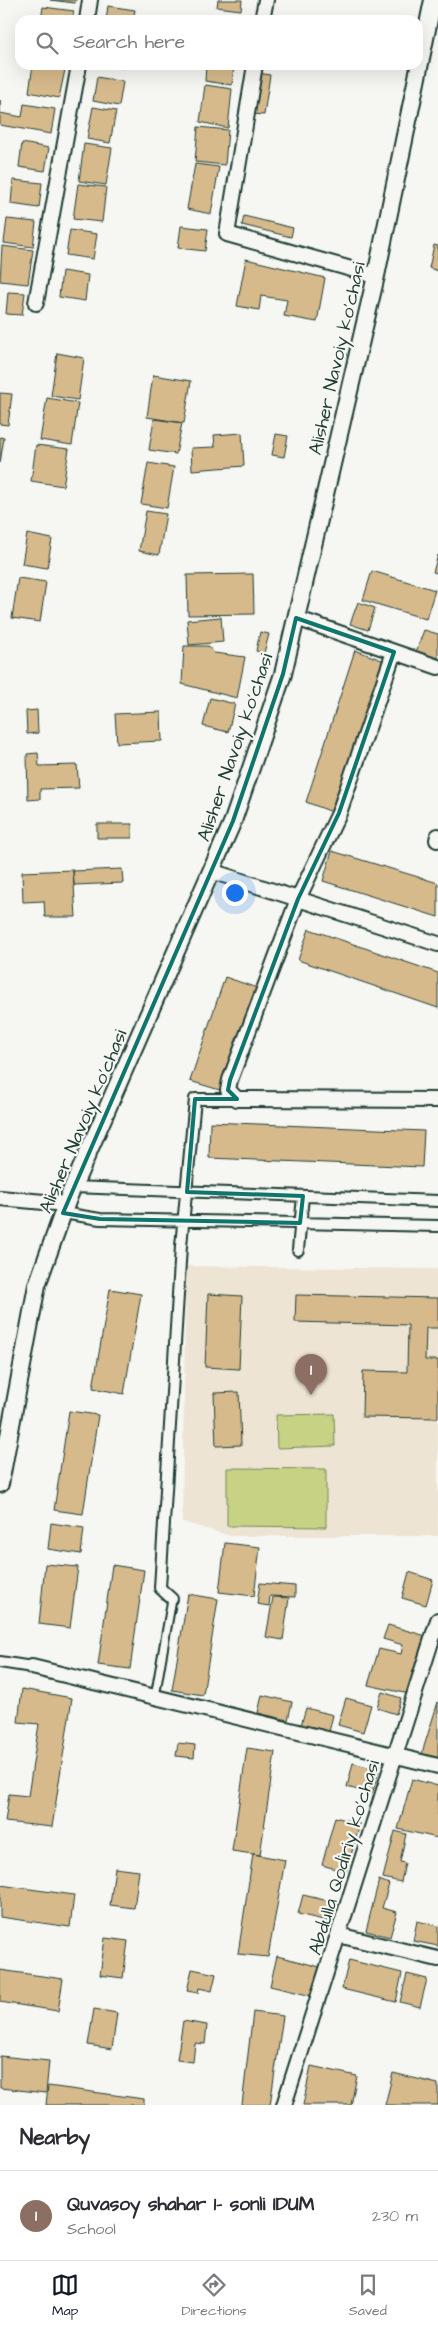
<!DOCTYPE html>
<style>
body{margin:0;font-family:"Architects Daughter",sans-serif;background:#f2f2f3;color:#2b2b33}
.you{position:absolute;left:234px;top:892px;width:18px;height:18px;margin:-12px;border:4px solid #fff;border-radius:50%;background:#1a73e8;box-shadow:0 0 0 8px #1a73e833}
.badge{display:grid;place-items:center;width:32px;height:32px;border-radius:50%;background:#111827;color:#fff;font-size:16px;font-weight:700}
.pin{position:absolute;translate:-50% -41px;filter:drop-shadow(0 1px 2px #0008)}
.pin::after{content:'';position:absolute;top:26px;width:18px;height:15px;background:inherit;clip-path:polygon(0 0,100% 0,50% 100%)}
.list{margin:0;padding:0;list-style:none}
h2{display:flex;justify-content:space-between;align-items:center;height:65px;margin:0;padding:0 20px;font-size:21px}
h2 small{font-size:16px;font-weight:400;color:#7c7c81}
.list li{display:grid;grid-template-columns:32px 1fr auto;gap:15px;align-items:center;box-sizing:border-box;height:90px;padding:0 20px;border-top:1px solid #e1e1e2}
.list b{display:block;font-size:19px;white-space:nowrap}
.list p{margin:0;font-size:16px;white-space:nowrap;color:#7c7c81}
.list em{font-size:16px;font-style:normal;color:#7c7c81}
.icon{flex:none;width:28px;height:28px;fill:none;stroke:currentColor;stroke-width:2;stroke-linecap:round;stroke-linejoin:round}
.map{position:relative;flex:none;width:438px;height:2105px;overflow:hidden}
.search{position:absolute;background:#fff;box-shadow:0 5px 20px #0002;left:15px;right:15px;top:15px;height:55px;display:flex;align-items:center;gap:12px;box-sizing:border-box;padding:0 18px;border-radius:15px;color:#7c7c81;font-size:19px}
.sheet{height:155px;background:#fff}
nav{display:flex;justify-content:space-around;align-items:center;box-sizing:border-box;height:70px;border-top:1px solid #e1e1e2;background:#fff;font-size:14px;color:#7c7c81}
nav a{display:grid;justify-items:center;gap:2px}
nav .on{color:#111827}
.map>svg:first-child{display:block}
</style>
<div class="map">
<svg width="438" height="2105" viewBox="0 0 438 2105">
<rect width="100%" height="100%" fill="#f6f6f2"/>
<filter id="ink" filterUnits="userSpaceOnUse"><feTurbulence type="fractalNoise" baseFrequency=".02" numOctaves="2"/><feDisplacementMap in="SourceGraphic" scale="10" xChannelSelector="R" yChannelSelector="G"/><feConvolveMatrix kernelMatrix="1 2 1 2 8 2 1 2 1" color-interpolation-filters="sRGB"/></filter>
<g filter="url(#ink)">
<path fill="#ede4d3" d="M186 1266 438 1269V1536H231L182 1522Z"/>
<path fill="#c7d285" stroke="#73885c" d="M334 1414 335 1446 277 1448 276 1415Z
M227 1468 326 1469V1527L227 1526Z"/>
<path fill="#d7ba8c" stroke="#1f3d34" d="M50 0H76L75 3Z
M218 0H242L241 10 217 7Z
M108 6 135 10 133 20H106Z
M43 7 74 11 72 20H41Z
M33 65H66L59 98 29 92Z
M102 65H124L123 68Z
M206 65H234L232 85 205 81Z
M258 73 270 75 264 115 252 114Z
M97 77 123 82 119 106 93 101Z
M205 85 232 89 228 128 200 122Z
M0 100V113L22 117 24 104 55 109 51 134 0 125Z
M93 107 116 111 110 143 87 139Z
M198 127 228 130 225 165 195 162Z
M22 143 49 148 45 171 19 167Z
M84 144 112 148 106 185 79 181Z
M195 164 219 167 211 214 187 209Z
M13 180 42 183 39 208 11 204Z
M78 184 106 187 102 222 73 219Z
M244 216 293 228 291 237 242 225Z
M7 219 36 222 33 247 4 243Z
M181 226 208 229 205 251 178 248Z
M70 230 97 234 93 259 66 255Z
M434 245 438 246V271L429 268Z
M2 246 33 250 28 284 0 281Z
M246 259 325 278 317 322 284 316 287 300 261 296 259 310 237 306Z
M62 271 88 275 85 301 59 297Z
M8 292 25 293 22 315 6 314Z
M57 353 84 358 78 400 51 396Z
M153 375 191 381 184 423 147 417Z
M0 393 12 394 8 425 0 424Z
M47 398 78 403 72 445 40 440Z
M154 419 182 423 176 454 149 450Z
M242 433 244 466 192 470 191 448 215 447 214 435Z
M276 434 288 436 284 457 272 455Z
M0 437 4 438 0 463Z
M36 445 69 449 63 486 31 481Z
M148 463 174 467 167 508 141 504Z
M146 511 166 514 159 555 139 551Z
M27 534 52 539 47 568 22 564Z
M438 555V573L433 572Z
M372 571 435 590 426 619 363 600Z
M253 574 254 614 188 615 187 575Z
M18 578 46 582 40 622 12 618Z
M358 602 375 608 368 630 350 624Z
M221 617 223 642 189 645 187 620Z
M424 630 438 634V659L416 652Z
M260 632 269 634 264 653 256 651Z
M184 646H208L214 653 245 657 237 698 182 684Z
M355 650 387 662 335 813 306 802Z
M210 698 235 704 228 732 203 726Z
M37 710 38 733 27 734 26 711Z
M161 712 162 741 117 743 115 714Z
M38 753 39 766 77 765 79 788 40 789V799L28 800 27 754Z
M97 824H132V838H97Z
M332 851 438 883V917L323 881Z
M122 869 123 883 74 885 73 871Z
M73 870 76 917H45L44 901 23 902 22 872Z
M309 929 438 973V1008L298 960Z
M225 977 257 988 223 1091 190 1081Z
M210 1122 424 1131 422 1167 209 1158Z
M110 1289 141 1294 124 1394 93 1388Z
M208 1294 242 1296 239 1369 205 1367Z
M296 1295 438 1298V1328H426L425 1360H438V1418L362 1417 363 1371 407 1372 408 1325 295 1322Z
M239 1392 241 1445 216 1446 214 1393Z
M69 1411 98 1415 83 1514 54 1510Z
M51 1523 84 1528 81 1554 48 1549Z
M225 1543 260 1547 254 1596 219 1592Z
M45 1564 78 1567 70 1628 39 1624Z
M112 1565 144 1570 130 1669 98 1665Z
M409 1572 433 1580 426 1605 402 1598Z
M260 1583 295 1586V1597L270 1596 269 1606 257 1604Z
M188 1594 218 1599 203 1695 172 1690Z
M273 1597 289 1598 283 1640 266 1637Z
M388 1625 426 1636 409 1694 368 1685 379 1649 401 1654 403 1645 383 1639Z
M22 1689 72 1698 52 1827 5 1822 9 1794 28 1796 39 1724 18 1722Z
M382 1692 401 1698 396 1714 377 1708Z
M262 1695 292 1702 288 1720 258 1713Z
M346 1698 371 1705 363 1732 338 1725Z
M438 1702V1760L421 1756Z
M306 1708 333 1715 329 1732 301 1725Z
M178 1743 195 1745 194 1758 176 1756Z
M247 1748 275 1752 260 1855 232 1851Z
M353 1763 379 1770 372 1794 347 1787Z
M412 1779 438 1786V1838L398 1829Z
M335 1817 360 1824 346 1872 322 1865Z
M395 1831 406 1834 400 1862 405 1863 401 1882 383 1878Z
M253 1854 285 1860 268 1957 238 1954Z
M115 1868 139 1871 134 1908 110 1905Z
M379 1880 389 1884 382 1908 397 1912 390 1937 366 1931Z
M0 1885 74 1895 70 1927 0 1917Z
M303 1895 337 1903 332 1922 298 1914Z
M417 1921 438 1926V1946L413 1941Z
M105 1938 128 1941 123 1978 100 1975Z
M277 1956 320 1967 312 1996 270 1986Z
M349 1960 402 1973 396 2002 342 1989Z
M192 1969 216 1974 212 1991 199 1988 198 1993 187 1991Z
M0 1970 63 1979 58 2011 0 2002Z
M407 1974 427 1979 420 2007 400 2002Z
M94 2009 117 2013 112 2049 88 2045Z
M253 2012 283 2016 270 2105H242Z
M183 2021 207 2025 205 2044 195 2043 193 2062 177 2060Z
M0 2056 49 2061 46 2093 0 2088Z
M311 2066 357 2076 351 2105H303Z
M393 2073 438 2084V2105H385Z
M48 2086 144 2099V2105H46Z"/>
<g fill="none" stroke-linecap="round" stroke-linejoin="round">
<defs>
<path id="service" d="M155 1697 172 1599"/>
<path id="pedestrian" d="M73 1187 438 1201
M63 1213 100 1219 438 1226
M298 1250 303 1196
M172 1599 160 1588 181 1246 195 1099H237
M0 1662 32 1667"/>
<path id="minor" d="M87 20 90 0
M262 20 266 0
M255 65 227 234 376 276
M36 303 79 65
M296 618 438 667
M394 652 339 813 298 899 230 1080 228 1090 237 1099 438 1100
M437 840 438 836
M211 871 438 944
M0 1198 66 1204
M32 1667 438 1766
M338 1935 438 1959
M284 2105 438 1620"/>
<path id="tertiary" d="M0 1484 37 1285 69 1196 233 821 283 674 376 276 433 0"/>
</defs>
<use href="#service" stroke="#1f3d34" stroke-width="11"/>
<use href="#pedestrian" stroke="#1f3d34" stroke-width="14"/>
<use href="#minor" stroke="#1f3d34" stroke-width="18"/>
<use href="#tertiary" stroke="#1f3d34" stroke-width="20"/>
<use href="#service" stroke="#f6f6f2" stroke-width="7"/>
<use href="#pedestrian" stroke="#f6f6f2" stroke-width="10"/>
<use href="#minor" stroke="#f6f6f2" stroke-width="14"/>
<use href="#tertiary" stroke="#f6f6f2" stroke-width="16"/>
</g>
</g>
<path fill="none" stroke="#0f766e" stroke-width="4" stroke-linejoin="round" d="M296 618 394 652 339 813 298 899 230 1080 228 1090 237 1099H195L187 1192 303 1196 300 1223 100 1219 63 1213 233 821 283 674Z"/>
<g text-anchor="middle" stroke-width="4.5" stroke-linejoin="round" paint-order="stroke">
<g font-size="19" fill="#1f3d34" stroke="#f6f6f2">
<text transform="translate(336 358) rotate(-77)" y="7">Alisher Navoiy ko'chasi</text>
<text transform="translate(234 747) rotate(-71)" y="7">Alisher Navoiy ko'chasi</text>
<text transform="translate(82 1121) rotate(-67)" y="7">Alisher Navoiy ko'chasi</text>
<text transform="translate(343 1857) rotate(-73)" y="7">Abdulla Qodiriy ko'chasi</text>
</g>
</g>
</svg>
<div class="you"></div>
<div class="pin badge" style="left:311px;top:1395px;background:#8d6e63">1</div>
<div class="search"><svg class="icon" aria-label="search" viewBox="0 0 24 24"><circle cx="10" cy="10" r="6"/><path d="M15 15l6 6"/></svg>Search here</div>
</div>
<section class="sheet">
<h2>Nearby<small></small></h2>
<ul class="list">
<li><span class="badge" style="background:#8d6e63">1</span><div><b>Quvasoy shahar 1- sonli IDUM</b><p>School</p></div><em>230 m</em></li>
</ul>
</section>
<nav>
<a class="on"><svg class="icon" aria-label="map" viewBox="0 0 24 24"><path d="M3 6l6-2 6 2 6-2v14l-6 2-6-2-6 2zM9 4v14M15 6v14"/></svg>Map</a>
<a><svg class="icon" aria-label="directions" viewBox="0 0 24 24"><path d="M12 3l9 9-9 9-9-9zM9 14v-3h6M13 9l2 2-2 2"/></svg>Directions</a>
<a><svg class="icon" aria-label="saved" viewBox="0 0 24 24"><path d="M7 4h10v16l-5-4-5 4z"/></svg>Saved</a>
</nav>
